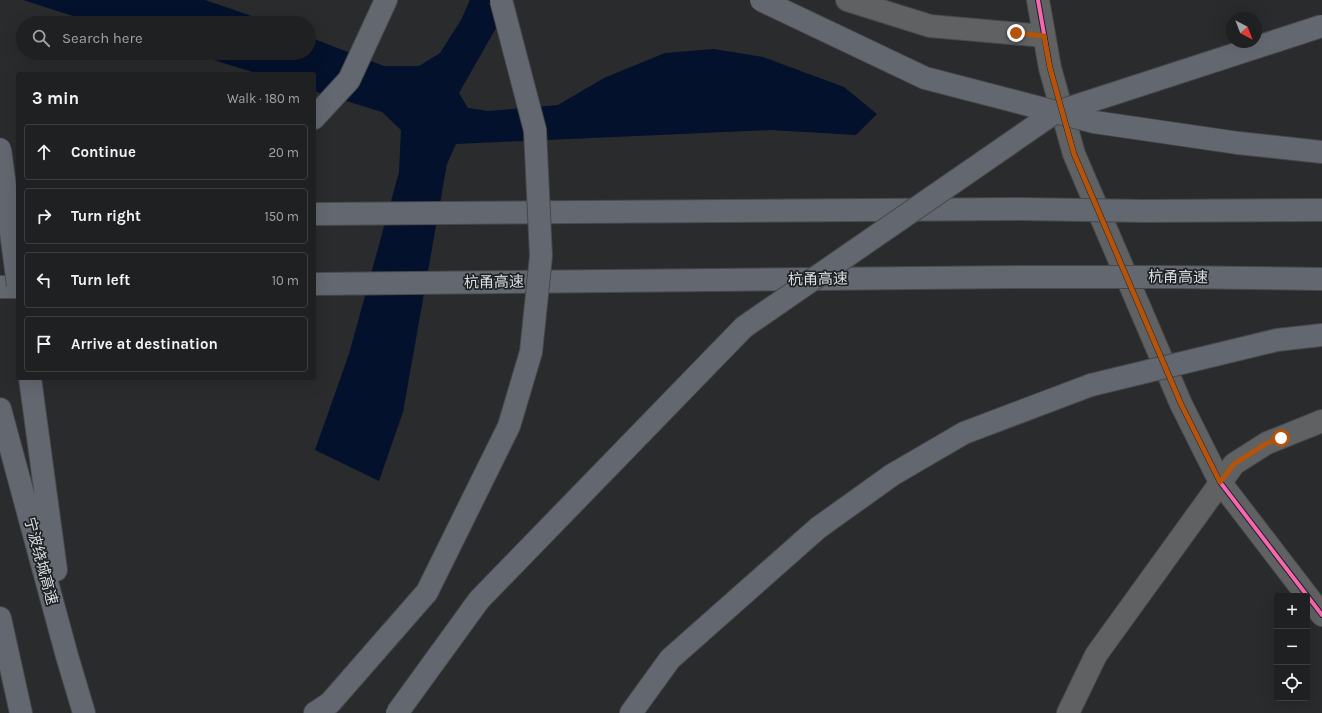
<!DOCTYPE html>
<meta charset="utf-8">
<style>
body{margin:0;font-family:Karla,"Noto Sans SC",sans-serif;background:#2c2d2f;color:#f1f3f6}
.controls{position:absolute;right:12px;bottom:12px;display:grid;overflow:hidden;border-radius:4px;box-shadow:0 4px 16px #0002}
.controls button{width:36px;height:36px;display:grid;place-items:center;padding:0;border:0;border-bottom:1px solid #3c3e40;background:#1f2022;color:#f1f3f6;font:20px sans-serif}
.compass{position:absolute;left:1226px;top:12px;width:36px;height:36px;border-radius:50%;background:#1f2022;box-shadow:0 4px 16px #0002;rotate:138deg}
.stop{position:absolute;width:12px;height:12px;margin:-9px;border:3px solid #b45309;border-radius:50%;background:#fff}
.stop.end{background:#b45309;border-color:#fff;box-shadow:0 1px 4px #0008}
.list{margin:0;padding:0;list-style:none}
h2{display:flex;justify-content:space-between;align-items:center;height:52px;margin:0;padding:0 16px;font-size:17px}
h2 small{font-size:13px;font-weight:400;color:#a1a3a5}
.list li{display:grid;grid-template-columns:26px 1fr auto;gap:12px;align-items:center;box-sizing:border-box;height:56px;margin:0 8px 8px;padding:0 8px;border:1px solid #3c3e40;border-radius:4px}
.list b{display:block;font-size:15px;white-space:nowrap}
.list em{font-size:13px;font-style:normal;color:#a1a3a5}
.icon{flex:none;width:22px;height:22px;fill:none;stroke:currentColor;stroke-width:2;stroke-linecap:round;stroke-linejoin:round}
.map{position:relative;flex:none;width:1322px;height:713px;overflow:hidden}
.search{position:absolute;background:#1f2022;box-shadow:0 4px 16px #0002;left:16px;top:16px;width:300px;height:44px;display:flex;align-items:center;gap:10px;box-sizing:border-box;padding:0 14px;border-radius:22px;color:#a1a3a5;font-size:15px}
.panel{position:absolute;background:#1f2022;box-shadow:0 4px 16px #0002;left:16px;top:72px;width:300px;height:308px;border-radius:4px}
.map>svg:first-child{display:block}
</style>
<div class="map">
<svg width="1322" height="713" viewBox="0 0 1322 713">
<rect width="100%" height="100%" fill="#292b2d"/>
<path fill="#04112c" d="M23 0H205L272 23H95Z
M470 0H512L459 93 468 108 489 111 558 105 604 78 665 53 714 49 763 57 844 87 877 114 856 135 771 130 456 144 447 164 403 412 379 481 315 450 349 354 399 172 401 130 382 112 314 91V74H259L191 53H309V37L384 66H419L440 53 461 20Z"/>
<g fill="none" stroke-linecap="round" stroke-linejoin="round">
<defs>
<path id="minor" d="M847 0 930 26 1044 36
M1038 0 1050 68 1074 154 1181 404 1220 482 1322 615
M1068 713 1096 655 1234 464 1267 443 1322 421"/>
<path id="motorway" d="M314 118 349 80 386 0
M1238 143 1322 152
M1144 211 1322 210
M314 214 1019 209
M1171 277 1322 279
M314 284 1022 277
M0 287H18
M1277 340 1322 335
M30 378 56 570
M0 409 67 656 84 713
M0 618 21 713
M315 713 330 703 427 592
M631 713 670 659 818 528 892 475 964 433 1091 385"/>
</defs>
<use href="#minor" stroke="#47484a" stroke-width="24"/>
<use href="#motorway" stroke="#47484a" stroke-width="24"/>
<use href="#minor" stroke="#5f6162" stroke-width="22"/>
<use href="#motorway" stroke="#636870" stroke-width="22"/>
<defs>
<path id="motorway-bridge" d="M761 0 925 78 1094 122 1238 143
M0 149 18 285
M1019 209 1144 211
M1022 277H1171
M1091 385 1277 340
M427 592 509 426 531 352 541 256 535 130 501 0
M397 713 479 600 744 327 1054 113 1322 26"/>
</defs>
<use href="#motorway-bridge" stroke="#47484a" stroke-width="24" stroke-linecap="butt"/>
<use href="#motorway-bridge" stroke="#636870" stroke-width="22"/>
<defs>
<path id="cycleway" d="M1038 0 1050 68 1074 154 1181 404 1220 482 1322 615"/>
</defs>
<use href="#cycleway" stroke="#1e2124" stroke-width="6"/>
<use href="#cycleway" stroke="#f766af" stroke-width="4"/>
</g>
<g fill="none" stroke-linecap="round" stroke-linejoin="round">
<path stroke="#b45309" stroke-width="5" d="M1016 33 1044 36 1050 68 1074 154 1181 404 1220 482 1234 464 1267 443 1281 438"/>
</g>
<g text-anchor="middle" stroke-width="3.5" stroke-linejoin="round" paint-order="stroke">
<g font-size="15" fill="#dddfe1" stroke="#1e2124">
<text transform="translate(1178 277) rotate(1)" y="5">杭甬高速</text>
<text transform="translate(818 279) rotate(-1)" y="5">杭甬高速</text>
<text transform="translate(494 282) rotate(-1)" y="5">杭甬高速</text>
<text transform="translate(41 561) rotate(75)" y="5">宁波绕城高速</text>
</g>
</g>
</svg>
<div class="controls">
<button>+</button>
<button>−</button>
<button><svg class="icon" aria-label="locate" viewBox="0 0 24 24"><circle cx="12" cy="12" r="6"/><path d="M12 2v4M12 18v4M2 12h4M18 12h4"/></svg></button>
</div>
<svg class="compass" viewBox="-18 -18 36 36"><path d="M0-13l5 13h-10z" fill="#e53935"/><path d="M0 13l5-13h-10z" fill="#a1a3a5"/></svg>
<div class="stop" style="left:1281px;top:438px"></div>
<div class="stop end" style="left:1016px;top:33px"></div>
<div class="search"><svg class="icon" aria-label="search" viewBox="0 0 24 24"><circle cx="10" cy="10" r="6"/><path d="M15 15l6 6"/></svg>Search here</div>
<section class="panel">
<h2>3 min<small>Walk · 180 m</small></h2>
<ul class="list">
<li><svg class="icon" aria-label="ahead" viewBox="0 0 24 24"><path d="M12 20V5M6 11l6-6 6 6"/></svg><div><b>Continue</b></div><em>20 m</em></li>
<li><svg class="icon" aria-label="right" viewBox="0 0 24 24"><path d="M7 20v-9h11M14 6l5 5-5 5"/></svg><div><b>Turn right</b></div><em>150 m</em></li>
<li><svg class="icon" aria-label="left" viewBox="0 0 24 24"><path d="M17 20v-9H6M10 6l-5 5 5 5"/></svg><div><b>Turn left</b></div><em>10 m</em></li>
<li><svg class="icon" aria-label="arrive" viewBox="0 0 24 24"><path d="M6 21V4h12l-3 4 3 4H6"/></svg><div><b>Arrive at destination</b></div></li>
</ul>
</section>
</div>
